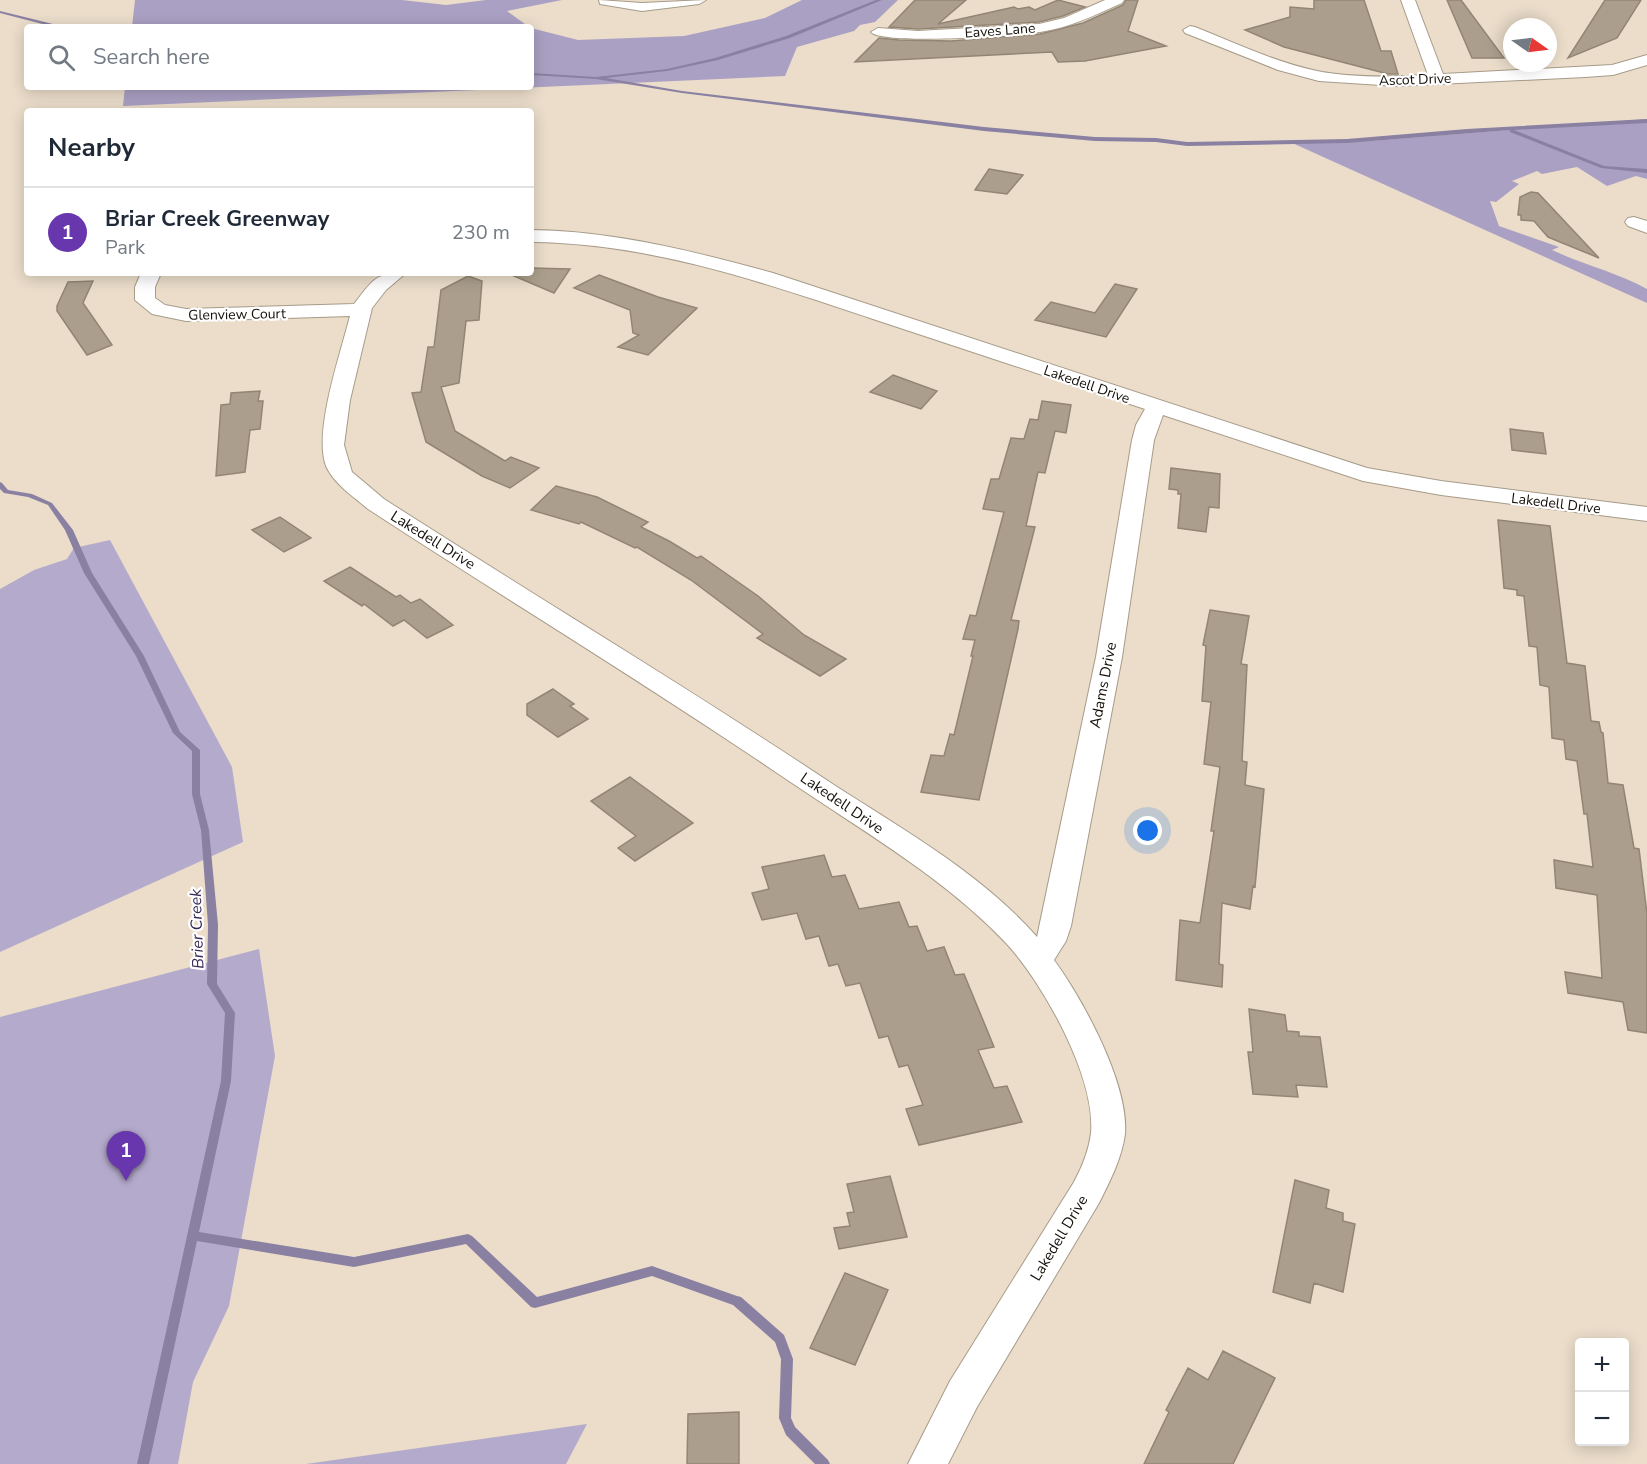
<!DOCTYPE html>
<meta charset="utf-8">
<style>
body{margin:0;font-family:"Nunito Sans",sans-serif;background:#f2f2f3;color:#1f2937}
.controls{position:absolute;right:18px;bottom:18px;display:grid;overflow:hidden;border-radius:6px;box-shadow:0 3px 15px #0003}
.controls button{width:54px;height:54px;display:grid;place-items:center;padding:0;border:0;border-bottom:2px solid #e0e1e3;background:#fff;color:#1f2937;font:30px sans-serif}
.compass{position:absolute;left:1503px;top:18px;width:54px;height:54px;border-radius:50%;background:#fff;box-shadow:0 3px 15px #0003;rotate:104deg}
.you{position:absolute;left:1148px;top:831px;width:21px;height:21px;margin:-15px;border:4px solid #fff;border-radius:50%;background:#1a73e8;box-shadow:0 0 0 9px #1a73e833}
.badge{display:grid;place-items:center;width:39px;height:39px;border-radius:50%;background:#6836ad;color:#fff;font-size:20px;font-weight:700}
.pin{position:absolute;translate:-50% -50px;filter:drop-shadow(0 2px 3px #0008)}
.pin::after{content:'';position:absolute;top:32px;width:21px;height:18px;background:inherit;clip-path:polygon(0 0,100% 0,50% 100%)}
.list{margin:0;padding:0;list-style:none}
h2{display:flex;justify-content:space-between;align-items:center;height:78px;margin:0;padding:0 24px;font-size:26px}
h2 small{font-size:20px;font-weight:400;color:#747a83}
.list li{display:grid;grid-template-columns:39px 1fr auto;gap:18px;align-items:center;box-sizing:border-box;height:90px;padding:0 24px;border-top:2px solid #e0e1e3}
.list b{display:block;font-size:22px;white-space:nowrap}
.list p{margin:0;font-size:20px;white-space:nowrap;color:#747a83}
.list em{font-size:20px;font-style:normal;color:#747a83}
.icon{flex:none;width:33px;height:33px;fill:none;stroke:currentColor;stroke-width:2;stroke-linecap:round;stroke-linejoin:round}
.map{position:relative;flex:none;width:1647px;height:1464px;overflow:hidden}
.search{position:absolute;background:#fff;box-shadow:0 3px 15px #0003;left:24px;top:24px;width:510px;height:66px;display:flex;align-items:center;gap:15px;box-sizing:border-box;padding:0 21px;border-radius:6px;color:#747a83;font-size:22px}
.panel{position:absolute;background:#fff;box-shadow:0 3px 15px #0003;left:24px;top:108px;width:510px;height:168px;border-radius:6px}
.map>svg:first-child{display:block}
</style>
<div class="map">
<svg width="1647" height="1464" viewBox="0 0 1647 1464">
<rect width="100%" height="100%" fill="#ebddca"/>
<path fill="#b4aacc" d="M110 540 232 767 243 842 0 952V589L34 570 67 559 74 548Z
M259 949 275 1056 229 1306 193 1382 178 1464H0V1017Z
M587 1424 566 1464H306Z"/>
<path fill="#aaa0c3" d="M135 0H402L446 5 486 0H562L507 11 529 27H132Z
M802 0H898L875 22 860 25 854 31 797 47 785 76 123 106 125 87H531V28L578 40 684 36 765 18Z
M1647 119V179L1636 176 1607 186 1577 167 1542 174 1537 171 1512 181 1519 184 1496 202 1490 201 1499 226 1559 247 1552 250C1584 265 1616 272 1647 289V303L1290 142 1370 141Z"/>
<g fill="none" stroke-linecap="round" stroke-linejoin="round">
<path fill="#8a80a2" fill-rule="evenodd" d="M876 0H882L790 38 718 60 667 71 606 78 682 91 984 127 1095 137 1156 138 1187 142 1347 139 1467 129 1647 119V123L1514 130 1604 166 1647 169V173L1601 168 1510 132V130L1347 143 1187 146 1156 142 1095 141 984 131 682 93 596 79 531 75V73L596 77 667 69 715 58 786 36Z
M0 11 61 26V27H54L0 13Z
M0 482 2 483 8 490 32 494 52 503 73 530 92 573 144 656 180 732 200 750V794L209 830 218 925 217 984 235 1013 231 1081 199 1232 354 1257 468 1234 472 1236 537 1297 652 1266 737 1296 741 1297 784 1335 793 1359 791 1418 795 1427 828 1460 830 1464H815L786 1435 779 1418 781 1359 775 1342 733 1305 652 1276 535 1308 531 1307 466 1244 354 1267 197 1241 149 1464H137L221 1081 225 1013 207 984 208 925 201 830 192 794V751L173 733 136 656 84 573 65 530 48 505 28 497 4 493 0 489Z"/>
</g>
<path fill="#ab9e8c" stroke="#928574" stroke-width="1.5" d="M915 0H966L938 24 1014 7 1018 9 1029 7 1035 10 1058 0 1085 7 1063 16 1039 22 918 29 889 27Z
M1126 0H1138L1128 31 1166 46 1085 61 1058 62 1052 52 855 62 879 38 899 40 951 41 1040 34 1083 23 1123 5Z
M1314 0H1364L1381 51H1391L1398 74H1388L1284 47 1245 30 1290 17V7L1314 9Z
M1447 0H1461L1504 58H1472Z
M1605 0H1641L1617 38 1568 58Z
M989 169 1023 175 1007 194 975 190Z
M1531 192 1538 193 1599 258 1548 237 1534 221 1521 220V215H1518L1520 197Z
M531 268 570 269 554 293 507 273H531Z
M599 275 658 297 697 308 648 355 618 347 639 335 633 333 630 310 574 288Z
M468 276 482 281 479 320 466 321 459 383 441 387 455 431 505 461 511 457 539 468 510 488 482 476 426 442 412 393 421 392 428 347H434L441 290Z
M93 281 83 303 112 345 87 355 57 311V306L68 282Z
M1115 284 1137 289 1106 337 1035 320 1051 302 1095 313Z
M893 375 937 391 921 409 870 392Z
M260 391 258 401H263L260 429 250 430 245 472 216 476 221 405 230 404 231 393Z
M1042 401 1071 405 1066 433 1055 431 1045 473 1038 472 1026 526 1035 527 1011 620 1019 621 1018 629 979 800 921 792 931 755 944 756 950 734 954 735 973 656H971L975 640 963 639 970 615 976 616 1004 512 983 509 991 479H999L1011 438 1024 439 1030 419 1038 420Z
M1510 429 1543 433 1546 454 1512 450Z
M1171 468 1220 474 1219 508 1209 507 1206 532 1178 528 1181 494H1178V490L1169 489Z
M556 486 597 497 648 522 641 527 669 541 697 558 701 556 758 596 804 635 846 659 820 676 757 638 763 634 691 580 637 547 635 548 581 522 579 524 531 510Z
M280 517 311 538 284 552 252 530Z
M1498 520 1550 526 1567 663 1585 666 1591 721 1599 722 1601 732 1603 733 1608 783 1623 785 1634 848 1639 849 1647 914V1033L1628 1030 1623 1002 1568 993 1565 972 1602 978 1597 895 1556 888 1554 860 1593 867 1587 814H1584L1577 761 1566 759 1564 740 1552 738 1549 687 1540 685 1537 647 1529 646 1524 596 1517 595V590L1504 588Z
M350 567 396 597 400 595 411 603 420 599 453 625 427 638 404 620 393 626 364 604 362 606 324 581Z
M1210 610 1249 616 1241 664 1247 665 1242 761 1247 762 1245 785 1264 789 1255 887 1253 886 1250 909 1222 903 1219 964 1223 965 1222 987 1176 980 1180 920 1200 923 1214 831H1211L1220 767 1204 764 1211 702 1202 701 1206 646 1203 645Z
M553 689 574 704 570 706 588 719 558 737 527 715V704Z
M630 777 693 823 635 861 618 848 636 836 591 801Z
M824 855 832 877 845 875 859 909 899 902 909 927 917 926 927 951 944 947 955 975 964 974 994 1047 978 1050 994 1088 1007 1086 1022 1122 919 1145 906 1109 923 1105 908 1065 899 1067 888 1036 879 1038 860 983 846 986 838 964 829 966 819 936 806 939 797 913 762 920 752 893 769 889 762 867Z
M1249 1009 1285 1015 1287 1031 1299 1032V1036L1320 1037 1327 1087 1296 1085 1298 1097 1253 1094 1248 1052H1253Z
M890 1176 907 1237 839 1249 834 1228 850 1226 847 1213 854 1212 847 1184Z
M1295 1180 1329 1190 1326 1208 1343 1213V1221L1355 1224 1343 1292 1314 1283 1310 1303 1273 1292Z
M845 1273 888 1290 855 1365 810 1348Z
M1223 1351 1275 1378 1233 1464H1144L1169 1412 1166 1410 1188 1368 1208 1380Z
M739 1412V1464H687L688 1414Z"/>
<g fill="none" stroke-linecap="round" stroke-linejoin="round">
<defs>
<path id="minor" d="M599 0 642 3 706 0 699 4 642 11 600 4Z
M1105 0H1124L1122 3C1095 15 1069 28 1040 32 1017 36 882 45 871 32L878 28 918 31 1039 24 1064 18Z
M1401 0H1415L1443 74 1612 65 1647 55V65L1613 75 1585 77 1397 86 1319 81 1278 70 1185 33 1183 30 1190 26 1195 27C1235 43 1275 62 1317 71 1352 78 1392 77 1428 75Z
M1634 217 1647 221V233L1628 226 1625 222 1628 218Z
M531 230C614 231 693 251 773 273L1367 468 1441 481 1647 507V521L1441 495 1363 481 1163 415 1154 440 1122 657 1071 926 1066 941 1054 960C1083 1000 1129 1084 1125 1134 1122 1158 1110 1181 1099 1203L977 1407 948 1464H908L950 1381 1074 1182C1082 1167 1089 1150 1091 1133 1096 1077 1042 981 1005 942 946 880 871 836 801 789 659 692 512 603 368 509 353 496 334 484 326 466 313 432 341 352 350 316L186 321 152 314 135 300V287L141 273H161L155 287V298L165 305 186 309 354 304C373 280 374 273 406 273L386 290 372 308 350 400 344 445 352 472 384 499C533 595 684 685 831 783 902 829 981 873 1037 937L1096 657 1132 440 1136 425 1145 409C1053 379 962 348 870 318 759 281 649 243 531 242Z"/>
</defs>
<use href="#minor" stroke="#a79b89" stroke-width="2"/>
<use href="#minor" fill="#fff" fill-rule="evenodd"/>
</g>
<g text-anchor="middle" stroke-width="4.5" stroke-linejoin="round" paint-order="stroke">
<g font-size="14" fill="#140f09" stroke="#fff">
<text transform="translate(1000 30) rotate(-4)" y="5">Eaves Lane</text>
<text transform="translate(1415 79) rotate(-2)" y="5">Ascot Drive</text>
<text transform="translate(237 314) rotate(-1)" y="5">Glenview Court</text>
<text transform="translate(1087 384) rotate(19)" y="5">Lakedell Drive</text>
<text transform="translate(1556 503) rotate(7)" y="5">Lakedell Drive</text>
</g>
<g font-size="15" fill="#140f09" stroke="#fff">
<text transform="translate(433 540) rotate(32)" y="5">Lakedell Drive</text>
<text transform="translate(1103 685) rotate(-79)" y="5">Adams Drive</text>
<text transform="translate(842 803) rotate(34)" y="5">Lakedell Drive</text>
<text transform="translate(1059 1238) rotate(-59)" y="5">Lakedell Drive</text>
</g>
<g font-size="16" font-style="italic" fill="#372755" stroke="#fff">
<text transform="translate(196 929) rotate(-92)" y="6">Brier Creek</text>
</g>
</g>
</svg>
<div class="controls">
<button>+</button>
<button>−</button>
</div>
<svg class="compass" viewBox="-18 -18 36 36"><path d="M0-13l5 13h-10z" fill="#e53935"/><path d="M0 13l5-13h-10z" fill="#747a83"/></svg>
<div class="you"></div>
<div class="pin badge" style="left:126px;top:1181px">1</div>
<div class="search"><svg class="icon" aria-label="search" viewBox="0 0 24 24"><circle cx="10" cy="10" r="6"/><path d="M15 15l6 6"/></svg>Search here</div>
<section class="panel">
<h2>Nearby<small></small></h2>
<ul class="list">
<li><span class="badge">1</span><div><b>Briar Creek Greenway</b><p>Park</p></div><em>230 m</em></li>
</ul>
</section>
</div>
